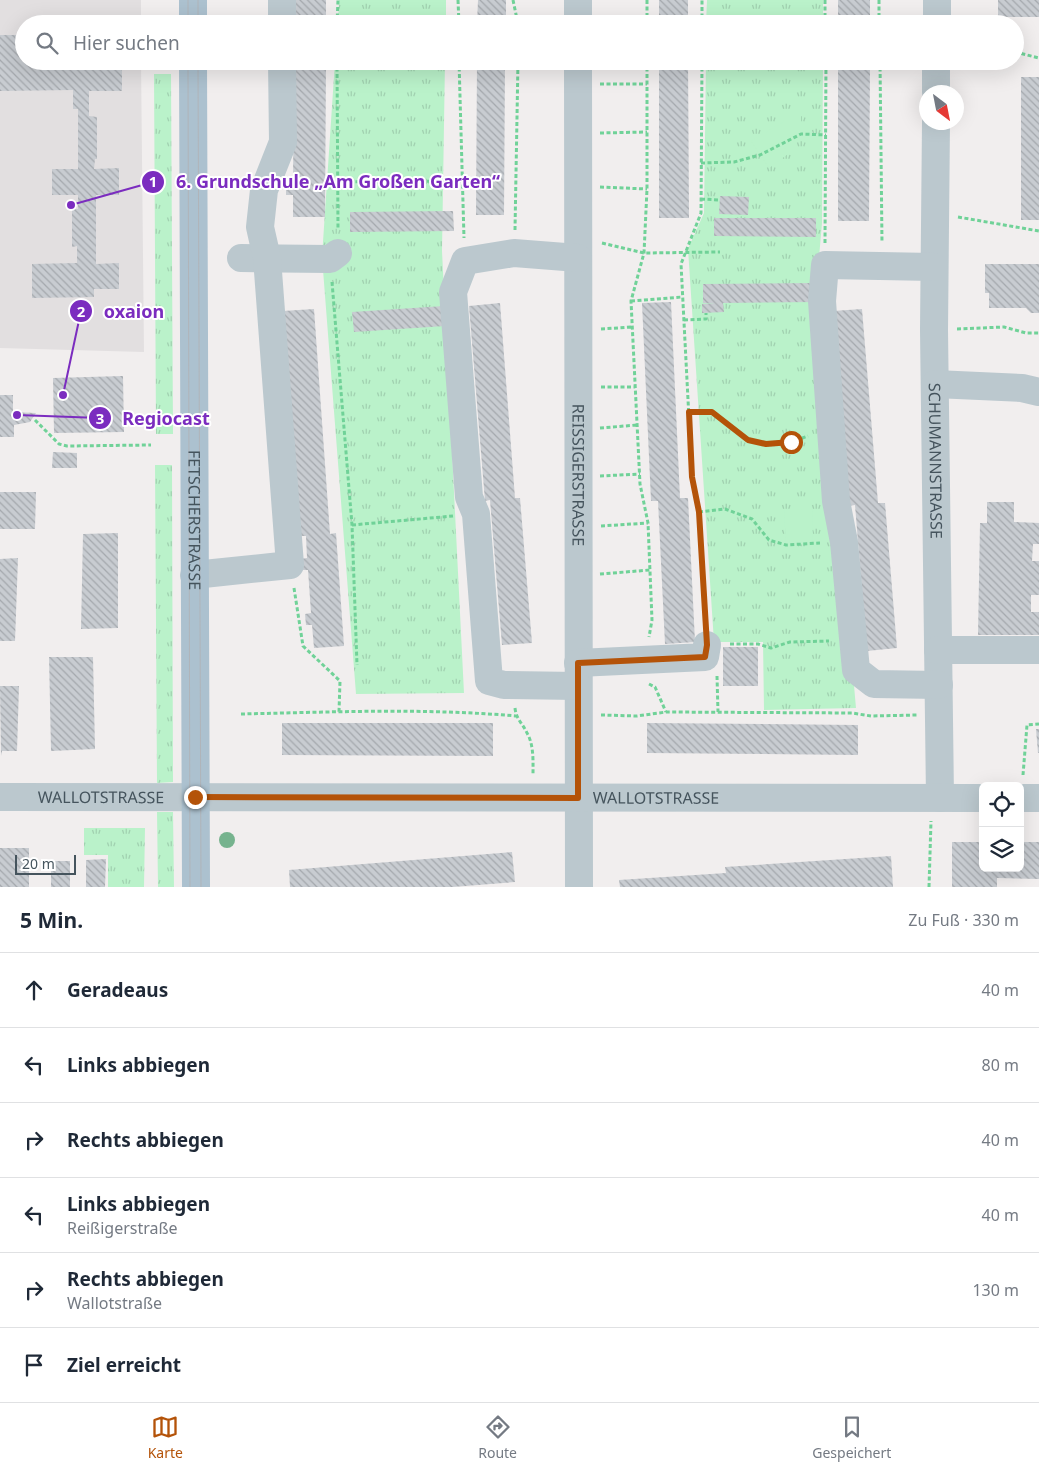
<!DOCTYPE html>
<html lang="de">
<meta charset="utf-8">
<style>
body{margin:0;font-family:"Noto Sans",sans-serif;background:#f2f2f3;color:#1f2937}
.controls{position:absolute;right:15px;bottom:15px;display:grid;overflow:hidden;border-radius:8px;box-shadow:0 5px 20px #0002}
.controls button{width:45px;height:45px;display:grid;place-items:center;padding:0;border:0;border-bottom:1px solid #e0e1e3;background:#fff;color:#1f2937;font:25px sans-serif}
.compass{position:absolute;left:919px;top:85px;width:45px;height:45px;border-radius:50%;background:#fff;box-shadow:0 5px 20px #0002;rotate:148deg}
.scale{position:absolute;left:15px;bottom:12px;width:61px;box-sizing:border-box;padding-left:5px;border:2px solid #45545d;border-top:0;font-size:14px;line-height:18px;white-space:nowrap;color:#45545d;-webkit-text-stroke:4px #fff;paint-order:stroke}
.stop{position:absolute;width:15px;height:15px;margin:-11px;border:4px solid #b45309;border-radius:50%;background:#fff}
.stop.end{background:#b45309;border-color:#fff;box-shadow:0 1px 5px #0008}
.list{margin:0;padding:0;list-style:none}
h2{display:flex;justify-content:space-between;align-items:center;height:65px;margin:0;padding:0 20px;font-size:21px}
h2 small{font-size:16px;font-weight:400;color:#747a83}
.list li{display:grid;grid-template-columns:32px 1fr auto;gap:15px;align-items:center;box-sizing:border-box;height:75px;padding:0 20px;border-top:1px solid #e0e1e3}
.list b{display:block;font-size:19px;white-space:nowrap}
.list p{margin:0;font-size:16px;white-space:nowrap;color:#747a83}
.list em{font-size:16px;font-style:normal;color:#747a83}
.icon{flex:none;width:28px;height:28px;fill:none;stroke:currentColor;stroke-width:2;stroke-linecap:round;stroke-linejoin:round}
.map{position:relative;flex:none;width:1039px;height:887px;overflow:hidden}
.search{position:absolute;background:#fff;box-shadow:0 5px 20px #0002;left:15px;right:15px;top:15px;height:55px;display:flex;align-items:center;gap:12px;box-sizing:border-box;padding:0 18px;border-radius:28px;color:#747a83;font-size:19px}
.sheet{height:515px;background:#fff}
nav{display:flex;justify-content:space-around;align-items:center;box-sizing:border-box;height:70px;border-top:1px solid #e0e1e3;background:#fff;font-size:14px;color:#747a83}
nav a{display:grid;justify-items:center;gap:2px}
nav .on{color:#b45309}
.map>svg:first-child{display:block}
</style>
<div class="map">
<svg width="1039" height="887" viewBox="0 0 1039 887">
<defs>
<pattern id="grass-tufts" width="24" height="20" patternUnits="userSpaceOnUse" patternTransform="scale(1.25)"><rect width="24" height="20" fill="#baf2ca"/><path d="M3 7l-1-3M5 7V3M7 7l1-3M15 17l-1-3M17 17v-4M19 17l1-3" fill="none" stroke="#a1d1b0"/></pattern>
<pattern id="building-back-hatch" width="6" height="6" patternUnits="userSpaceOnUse" patternTransform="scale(1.25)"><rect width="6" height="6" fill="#c8ccd1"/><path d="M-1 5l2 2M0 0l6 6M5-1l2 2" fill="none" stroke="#a4a8ad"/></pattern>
</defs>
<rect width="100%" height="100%" fill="#f1eeee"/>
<path fill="#e2dfe0" d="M0 0H141V24H24V61H141L144 352 0 348Z"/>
<path fill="url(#grass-tufts)" d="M339 0H446V24H338Z
M707 0H823V24H706Z
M335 61H445L442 251 464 693 356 694 322 257Z
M706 61H823L822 223 815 304 838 504 856 708 764 710 763 642H714L688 249 704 213Z
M154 74H171L173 434H156Z
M155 465H172L173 782 157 783Z
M157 812H173L174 887H158Z
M84 828H145L144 887H108V855H84Z"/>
<path fill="#baf2ca" d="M784 109H801V134L782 143 788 154 769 168 751 141 783 122Z
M812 509 813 544 786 545 784 510Z"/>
<path fill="url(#building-back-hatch)" d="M294 0H326V24H288Z
M478 0H506V24H477Z
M659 0H688V24H659Z
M838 0H870V24H838Z
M998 0H1039V17H998Z
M0 35H24V61H122V91H89V116L97 117V159H95L94 169 119 168V195H96V264L119 263V289H94V297L32 298V264L77 263V246L72 247V209H78V195H52V169H78V109H73V90L0 91Z
M294 61H326L325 217H293V195H286V184L293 183Z
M477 61H505L504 215H476Z
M659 61H688L689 218H659Z
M838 61H870L869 221H838Z
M1021 77H1039V220H1021Z
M720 196 749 197 748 215 719 214Z
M453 211 454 231 350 232V212Z
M714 218H816V237L714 236Z
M985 264H1039V313H1031L1026 308H989V293H985Z
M815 283V302L723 303 724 312 702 313V304L715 303H703V284Z
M671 302 680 498H688L695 642 665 644 658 501H651L642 303Z
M500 303 515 498H520L532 643 502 645 490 500 485 501 469 306Z
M444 306 445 326 354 332 352 312Z
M314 309 330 534 336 533 344 646 314 648 312 625H306L305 614 311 613 308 570H301L300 559 307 558 306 536H298L283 311Z
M862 309 878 503H885L897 648 867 651 855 505 849 506 833 311Z
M123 376 124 432 54 433 53 378Z
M0 395H13V412L36 413 30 422 14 425V437H0Z
M53 452 77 453V468H52Z
M0 492H36L35 529H0Z
M987 502H1014V522L1039 523V544H1033L1032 561H1039V595H1031V612H1039V635H978L980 523H987Z
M118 533V628L81 629 83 534Z
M18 558 15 641H0V559Z
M723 647H758V686H723Z
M49 657H93L95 749 51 751Z
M0 686H19L17 751H2L1 756Z
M282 723H493V756L282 755Z
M647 723 858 725V755L647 753Z
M1036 729H1039V753H1038Z
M952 842H983V868H1020V842H1039V879L997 878V887H952Z
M0 848H29V887H0Z
M512 852 515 882 452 887H290L289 870Z
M891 856 893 887H620L619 880 726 873 725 867Z
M106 859 105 887H86V860Z
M51 861H70V887H51Z"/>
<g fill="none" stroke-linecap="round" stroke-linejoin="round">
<path stroke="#70d298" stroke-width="3" stroke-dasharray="4 2.5" stroke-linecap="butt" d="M458 0 459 24
M513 0 518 24
M647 0V24
M825 0V24
M879 0V24
M518 19 555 20
M879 19 914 20
M601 22H647
M337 24 338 0
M702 24V0
M1015 52 1039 58
M337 61 338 230
M459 61 464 238
M647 61V189L644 253 631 301 640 484 648 523 652 620 649 637
M702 61 701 213 681 264 692 477 699 512 706 624
M880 61 882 243
M600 84H647
M600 133 647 132
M701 163 734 162 760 155 801 134 826 135
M336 182 461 181
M600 187 647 189
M701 199 719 200
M958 217 1039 231
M515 230 518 61
M602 243 644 253 720 252
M825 243 826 61
M332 282 352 525 357 665
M631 301 682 297
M684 320 706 319V313
M601 329 632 327
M957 329 1004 327 1026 333H1039
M601 387H635
M689 412H712L748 440 766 444 791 442 808 436
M35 420 59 444 67 446 151 445
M600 428 637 425
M600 476 640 474
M699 512 725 509 752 519 769 540 786 545 820 543
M352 525 453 516
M601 526 648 523
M600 574 650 570
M294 588 303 646 340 681 339 712
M730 644H758L771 648 790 642 829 641
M717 676 718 712
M649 684 655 687 666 712
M515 708C516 719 523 724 527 733 534 745 533 761 533 775
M241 714C332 712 425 708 516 716
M601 715 637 716 666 712 852 713 871 716 917 715
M1023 775 1027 725 1039 724
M929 887 931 821"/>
<g stroke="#bbc8ce" stroke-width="28">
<path d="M282 0V24"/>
<path d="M578 24V0"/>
<path d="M937 24V0"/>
<path id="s1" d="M578 61 579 887"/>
<path d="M936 92V61"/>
<path id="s2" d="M936 122 934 330 940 798"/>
<path d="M241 258 330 259 338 253"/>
<path d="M934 267 825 265 822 301 836 501 844 542 856 670 874 684 939 685"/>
<path d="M935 384 1022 388 1039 392"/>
<path d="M194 575 290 565 267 258 260 227 264 190 283 142 282 61"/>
<path d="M938 650H1039"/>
<path d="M578 663 705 657 707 645"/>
<path d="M578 686 504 685 489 681 476 514 469 497 453 292 465 261 514 253 578 258"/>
<path id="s3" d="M0 797 983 798"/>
<path d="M1020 798H1039"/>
</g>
<g stroke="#acc1cf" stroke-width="28">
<path d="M193 24V0"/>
<path id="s4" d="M193 61 196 887"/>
</g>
<path stroke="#b0b4b9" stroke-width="1" d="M198 0V24
M188 24V0
M188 61 190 887
M198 61 201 887"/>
</g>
<circle fill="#76b38e" cx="227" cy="840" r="8"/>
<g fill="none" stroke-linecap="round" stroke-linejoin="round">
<path stroke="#b45309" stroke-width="6" d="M195 797 578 798V663L705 657 707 645 699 512 692 477 689 412H712L748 440 766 444 791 442"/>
</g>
<g text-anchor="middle" stroke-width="4" stroke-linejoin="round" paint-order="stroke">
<g font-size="16" fill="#45545d" stroke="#fff">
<text dy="6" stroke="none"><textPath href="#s2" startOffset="339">SCHUMANNSTRASSE</textPath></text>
<text dy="6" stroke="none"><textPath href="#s1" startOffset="414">REISSIGERSTRASSE</textPath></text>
<text dy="6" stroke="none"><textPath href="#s4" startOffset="459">FETSCHERSTRASSE</textPath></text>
<text dy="6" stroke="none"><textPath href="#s3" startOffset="101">WALLOTSTRASSE</textPath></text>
<text dy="6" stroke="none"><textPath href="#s3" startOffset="656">WALLOTSTRASSE</textPath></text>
</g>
</g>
<path fill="none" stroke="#7b2cbf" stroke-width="2" d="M71 205L153 182M63 395L81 311M17 415L100 418"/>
<g fill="#7b2cbf" stroke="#fff" stroke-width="2">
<circle cx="71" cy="205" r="5"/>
<circle cx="63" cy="395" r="5"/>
<circle cx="17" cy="415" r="5"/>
<circle cx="153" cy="182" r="12"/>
<circle cx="81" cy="311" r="12"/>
<circle cx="100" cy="418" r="12"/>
</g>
<g font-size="15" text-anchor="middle" font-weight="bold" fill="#fff">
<text x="153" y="187">1</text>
<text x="81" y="317">2</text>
<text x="100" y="424">3</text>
</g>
<g font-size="18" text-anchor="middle" font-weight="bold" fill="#7b2cbf" stroke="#fff" stroke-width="4" stroke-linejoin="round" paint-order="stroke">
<text x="338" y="188">6. Grundschule „Am Großen Garten“</text>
<text x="134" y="318">oxaion</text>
<text x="166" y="425">Regiocast</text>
</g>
</svg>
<div class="controls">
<button><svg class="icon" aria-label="locate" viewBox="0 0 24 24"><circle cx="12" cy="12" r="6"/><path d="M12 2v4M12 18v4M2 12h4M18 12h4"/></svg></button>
<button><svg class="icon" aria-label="layers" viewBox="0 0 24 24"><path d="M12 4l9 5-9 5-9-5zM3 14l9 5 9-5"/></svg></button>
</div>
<svg class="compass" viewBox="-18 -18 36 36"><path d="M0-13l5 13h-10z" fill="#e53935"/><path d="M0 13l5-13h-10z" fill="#747a83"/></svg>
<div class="scale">20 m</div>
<div class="stop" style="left:791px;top:442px"></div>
<div class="stop end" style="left:195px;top:797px"></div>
<div class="search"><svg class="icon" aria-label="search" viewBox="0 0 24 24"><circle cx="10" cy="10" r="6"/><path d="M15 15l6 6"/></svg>Hier suchen</div>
</div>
<section class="sheet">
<h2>5 Min.<small>Zu Fuß · 330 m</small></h2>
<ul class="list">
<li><svg class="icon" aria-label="ahead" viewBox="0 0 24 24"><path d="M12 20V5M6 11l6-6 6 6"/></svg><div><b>Geradeaus</b></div><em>40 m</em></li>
<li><svg class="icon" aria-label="left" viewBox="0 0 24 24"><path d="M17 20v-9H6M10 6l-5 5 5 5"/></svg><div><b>Links abbiegen</b></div><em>80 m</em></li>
<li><svg class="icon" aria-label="right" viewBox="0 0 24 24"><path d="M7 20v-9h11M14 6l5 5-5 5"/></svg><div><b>Rechts abbiegen</b></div><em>40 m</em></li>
<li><svg class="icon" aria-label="left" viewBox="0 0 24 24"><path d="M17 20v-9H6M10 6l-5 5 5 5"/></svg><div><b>Links abbiegen</b><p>Reißigerstraße</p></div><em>40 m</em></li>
<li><svg class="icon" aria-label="right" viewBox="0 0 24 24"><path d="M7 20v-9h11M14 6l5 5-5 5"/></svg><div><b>Rechts abbiegen</b><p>Wallotstraße</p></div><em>130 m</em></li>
<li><svg class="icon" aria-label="arrive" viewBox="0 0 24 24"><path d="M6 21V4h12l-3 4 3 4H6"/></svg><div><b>Ziel erreicht</b></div></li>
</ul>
</section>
<nav>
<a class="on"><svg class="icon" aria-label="map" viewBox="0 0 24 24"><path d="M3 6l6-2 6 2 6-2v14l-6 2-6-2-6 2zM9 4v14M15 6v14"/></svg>Karte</a>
<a><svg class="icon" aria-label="directions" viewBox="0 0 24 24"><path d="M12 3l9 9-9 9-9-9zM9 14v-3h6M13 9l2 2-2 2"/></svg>Route</a>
<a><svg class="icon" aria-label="saved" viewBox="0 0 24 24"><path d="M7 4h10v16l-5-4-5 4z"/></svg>Gespeichert</a>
</nav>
